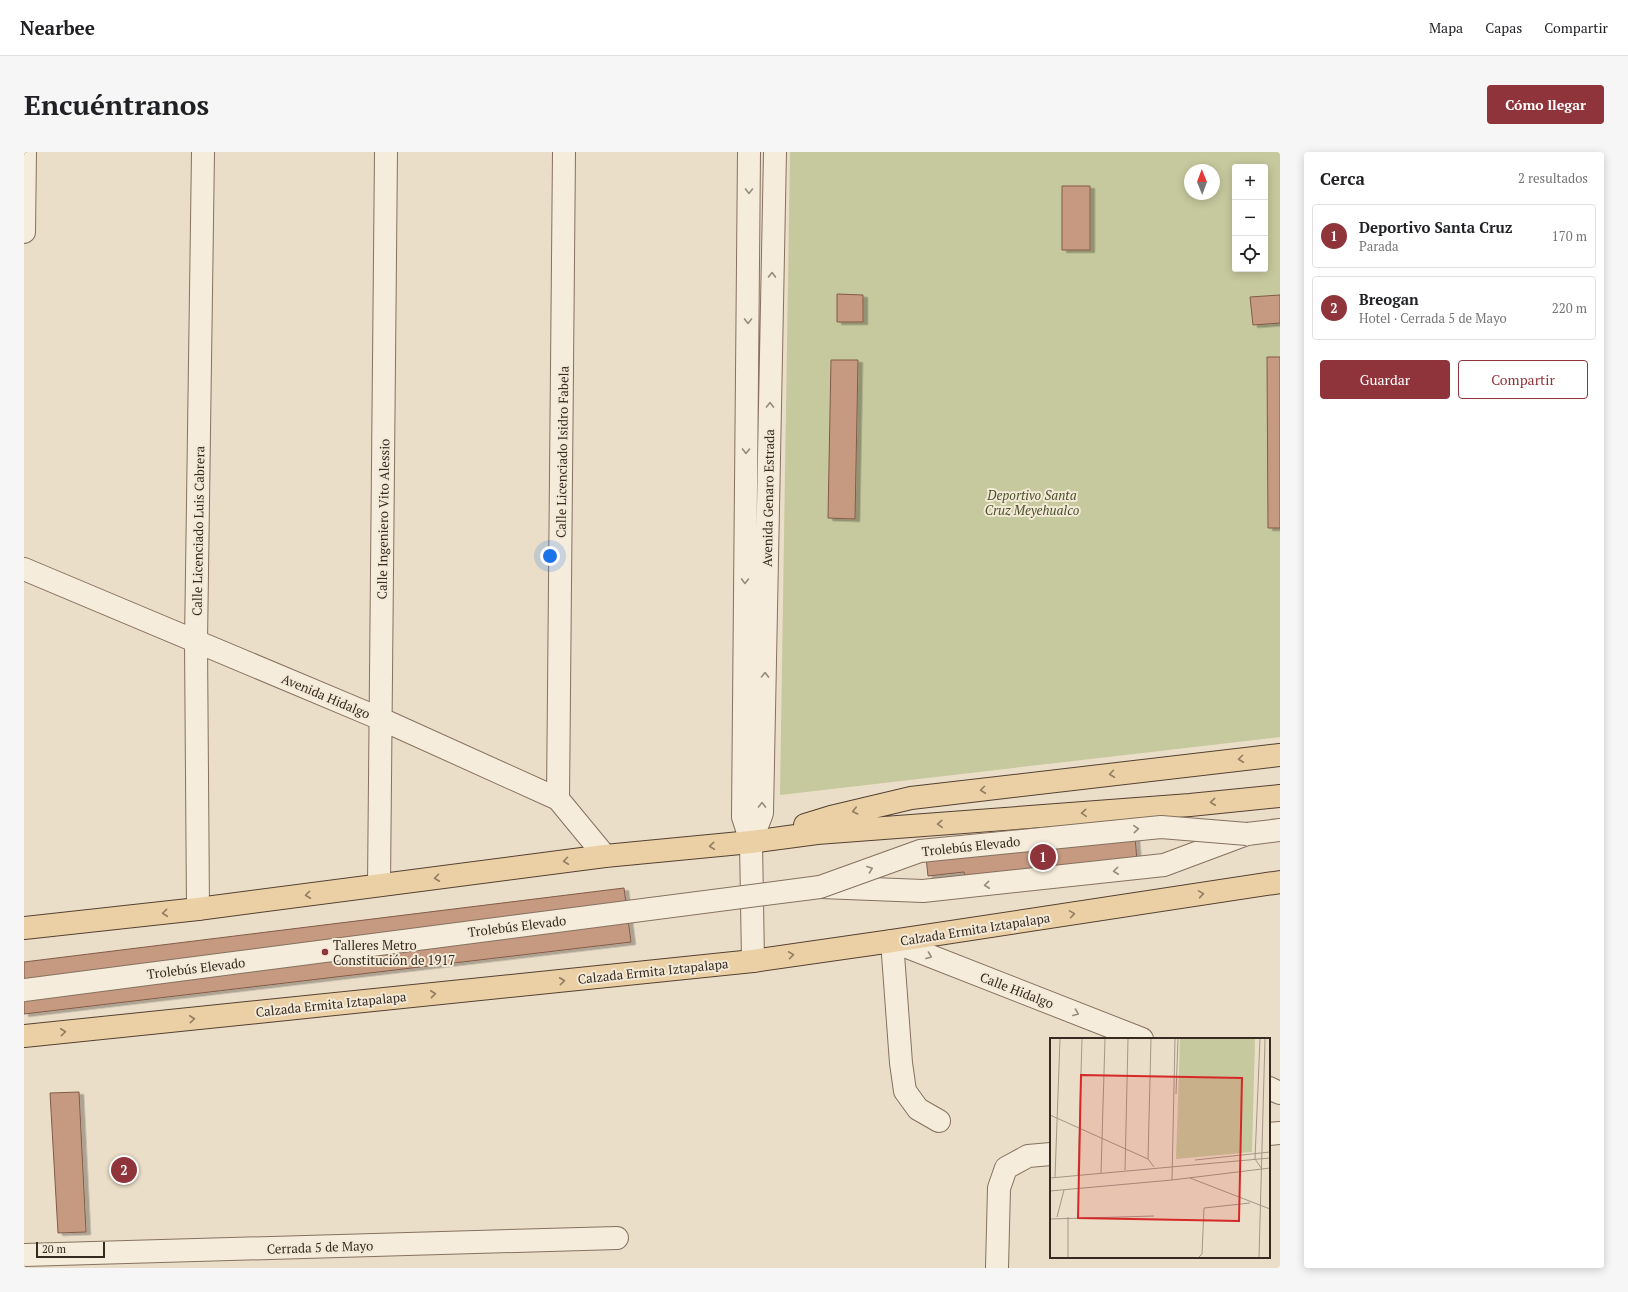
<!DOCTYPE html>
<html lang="es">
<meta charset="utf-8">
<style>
body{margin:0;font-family:"PT Serif",serif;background:#f6f6f6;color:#202124}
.controls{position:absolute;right:12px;top:12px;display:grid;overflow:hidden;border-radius:4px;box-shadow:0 2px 10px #0003}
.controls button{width:36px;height:36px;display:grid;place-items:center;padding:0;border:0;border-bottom:1px solid #e0e0e0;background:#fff;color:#202124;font:20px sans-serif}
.compass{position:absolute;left:1160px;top:12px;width:36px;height:36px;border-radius:50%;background:#fff;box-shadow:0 2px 10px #0003;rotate:359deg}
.scale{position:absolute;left:12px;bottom:10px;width:69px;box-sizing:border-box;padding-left:4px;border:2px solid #372a21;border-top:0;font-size:11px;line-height:14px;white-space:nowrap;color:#372a21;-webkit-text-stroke:3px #f3e9d7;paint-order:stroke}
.you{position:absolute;left:526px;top:404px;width:14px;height:14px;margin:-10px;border:3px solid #fff;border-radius:50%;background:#1a73e8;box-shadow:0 0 0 6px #1a73e833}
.badge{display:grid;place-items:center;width:26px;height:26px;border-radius:50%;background:#8f343a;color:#fff;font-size:13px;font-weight:700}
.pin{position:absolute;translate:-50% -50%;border:2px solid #fff;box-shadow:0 1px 4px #0006}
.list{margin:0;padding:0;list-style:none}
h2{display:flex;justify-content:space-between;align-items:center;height:52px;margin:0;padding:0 16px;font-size:17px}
h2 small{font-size:13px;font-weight:400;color:#757577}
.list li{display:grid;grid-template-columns:26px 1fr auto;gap:12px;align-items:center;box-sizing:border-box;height:64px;margin:0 8px 8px;padding:0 8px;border:1px solid #e0e0e0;border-radius:4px}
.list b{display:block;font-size:15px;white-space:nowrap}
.list p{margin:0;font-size:13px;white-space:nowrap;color:#757577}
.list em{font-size:13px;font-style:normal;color:#757577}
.actions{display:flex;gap:8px;padding:12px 16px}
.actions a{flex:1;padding:9px 0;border:1px solid #8f343a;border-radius:4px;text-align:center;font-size:14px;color:#8f343a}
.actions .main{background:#8f343a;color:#fff}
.icon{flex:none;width:22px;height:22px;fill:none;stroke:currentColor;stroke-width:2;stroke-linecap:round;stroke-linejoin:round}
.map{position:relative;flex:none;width:1256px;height:1116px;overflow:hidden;border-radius:4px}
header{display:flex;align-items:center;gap:24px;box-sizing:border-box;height:56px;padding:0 20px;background:#fff;border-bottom:1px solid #e0e0e0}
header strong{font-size:19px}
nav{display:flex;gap:22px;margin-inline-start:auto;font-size:14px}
.intro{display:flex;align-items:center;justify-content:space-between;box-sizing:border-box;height:96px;padding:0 24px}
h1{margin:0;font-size:28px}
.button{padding:10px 18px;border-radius:4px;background:#8f343a;color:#fff;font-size:14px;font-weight:700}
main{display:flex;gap:24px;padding:0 24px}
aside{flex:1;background:#fff;border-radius:4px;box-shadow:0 2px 10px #0003}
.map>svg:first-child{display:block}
</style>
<header>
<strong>Nearbee</strong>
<nav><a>Mapa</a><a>Capas</a><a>Compartir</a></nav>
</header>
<div class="intro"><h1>Encuéntranos</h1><a class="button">Cómo llegar</a></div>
<main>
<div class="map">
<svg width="1256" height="1116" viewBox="0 0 1256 1116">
<defs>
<filter id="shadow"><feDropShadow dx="4.5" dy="2.5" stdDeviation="0" flood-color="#0004"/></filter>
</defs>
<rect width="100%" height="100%" fill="#ebdec8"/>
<path fill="#c6c89d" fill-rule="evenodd" d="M766 0H1256V585L756 643ZM1211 15H1241V117H1211ZM1166 18H1190V42H1166Z"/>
<path fill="#c69a81" stroke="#825b47" filter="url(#shadow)" d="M1038 34H1066V98H1038Z
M813 142 839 143V170H813Z
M1256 143V171L1229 173 1226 145Z
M1243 205H1256V376H1244Z
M807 208H834L831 367 804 366Z
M1111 684 1113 709 941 727 940 720 904 724 902 706Z
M600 736 607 790 0 862V810Z
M55 940 62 1080 34 1081 26 941Z"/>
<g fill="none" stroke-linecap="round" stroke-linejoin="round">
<defs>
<path id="minor" d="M725 0 719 665 727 690 729 809
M0 80 1 0
M0 417 357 567 534 647 581 704
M534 647 540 0
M727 690 738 661 751 0
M355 733 362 0
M797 735 899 739 1140 713 1223 682 1256 678
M174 757 172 490 179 0
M1245 936 1256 941
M915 969 894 957 881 939 877 911 868 789 1118 887
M1245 982 1256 981
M0 1103 593 1086
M973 1116 975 1036 982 1016 1004 1004 1027 1002"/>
<path id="major" d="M781 673 807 665 887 646 1256 603
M0 776 174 757 581 704 727 690 793 681 1166 653 1256 644
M0 884 729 809 868 789 1256 730"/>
</defs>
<use href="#minor" stroke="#85715f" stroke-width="24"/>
<use href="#major" stroke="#544032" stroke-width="24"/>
<use href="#minor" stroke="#f6ecdb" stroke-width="22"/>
<use href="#major" stroke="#ead0a4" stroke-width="22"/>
<defs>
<path id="minor-bridge" d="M0 838 796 735 896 699 1137 675 1223 682"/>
</defs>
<use href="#minor-bridge" stroke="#85715f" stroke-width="24" stroke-linecap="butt"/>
<use href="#minor-bridge" stroke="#f6ecdb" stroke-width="22"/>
</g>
<defs><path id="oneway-chevron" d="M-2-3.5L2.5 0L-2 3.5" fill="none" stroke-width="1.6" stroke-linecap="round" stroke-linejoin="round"/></defs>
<g stroke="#968b7e">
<use href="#oneway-chevron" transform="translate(725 39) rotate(91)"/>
<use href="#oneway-chevron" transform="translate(748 123) rotate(-89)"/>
<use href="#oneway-chevron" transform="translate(724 169) rotate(91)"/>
<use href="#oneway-chevron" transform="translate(746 253) rotate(-89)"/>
<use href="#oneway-chevron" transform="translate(722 299) rotate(91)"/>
<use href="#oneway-chevron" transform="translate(721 429) rotate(91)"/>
<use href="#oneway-chevron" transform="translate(741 523) rotate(-89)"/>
<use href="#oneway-chevron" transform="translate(738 653) rotate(-89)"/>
<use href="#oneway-chevron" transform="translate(1112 677) rotate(-5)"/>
<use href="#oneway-chevron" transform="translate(846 717) rotate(-20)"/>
<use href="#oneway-chevron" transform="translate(1092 719) rotate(174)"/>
<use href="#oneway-chevron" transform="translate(963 733) rotate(174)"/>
<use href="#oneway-chevron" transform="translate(905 804) rotate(21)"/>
<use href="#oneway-chevron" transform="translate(1052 861) rotate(21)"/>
</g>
<g stroke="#907d62">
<use href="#oneway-chevron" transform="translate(1217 607) rotate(173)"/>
<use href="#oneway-chevron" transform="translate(1088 622) rotate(173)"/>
<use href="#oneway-chevron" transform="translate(959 638) rotate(173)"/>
<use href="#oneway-chevron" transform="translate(1189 650) rotate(174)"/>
<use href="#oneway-chevron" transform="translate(831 659) rotate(167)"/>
<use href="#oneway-chevron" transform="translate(1060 661) rotate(176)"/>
<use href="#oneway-chevron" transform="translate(916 672) rotate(176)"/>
<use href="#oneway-chevron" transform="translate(688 694) rotate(174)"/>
<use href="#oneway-chevron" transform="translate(542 709) rotate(173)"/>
<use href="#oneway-chevron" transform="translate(413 726) rotate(173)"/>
<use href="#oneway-chevron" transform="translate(1177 742) rotate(-9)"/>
<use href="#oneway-chevron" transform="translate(284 743) rotate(173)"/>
<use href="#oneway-chevron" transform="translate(141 761) rotate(174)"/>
<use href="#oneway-chevron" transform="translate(1048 762) rotate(-9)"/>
<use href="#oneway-chevron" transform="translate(767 803) rotate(-8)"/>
<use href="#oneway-chevron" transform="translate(538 829) rotate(-6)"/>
<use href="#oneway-chevron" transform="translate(409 842) rotate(-6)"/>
<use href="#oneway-chevron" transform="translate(168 867) rotate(-6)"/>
<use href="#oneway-chevron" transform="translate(39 880) rotate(-6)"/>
</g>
<circle fill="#8f343a" stroke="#f3e9d7" stroke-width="1.5" cx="301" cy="800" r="4"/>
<g text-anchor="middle" stroke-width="4" stroke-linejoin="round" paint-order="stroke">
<g font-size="13" fill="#372a21" stroke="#f3e9d7">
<text transform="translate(538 300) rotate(-89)" y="5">Calle Licenciado Isidro Fabela</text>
<text transform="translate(744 346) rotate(-89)" y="5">Avenida Genaro Estrada</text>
<text transform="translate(359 367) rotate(-89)" y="5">Calle Ingeniero Vito Alessio</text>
<text transform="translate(174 379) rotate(-89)" y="5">Calle Licenciado Luis Cabrera</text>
<text transform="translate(302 544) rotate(23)" y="5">Avenida Hidalgo</text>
<text transform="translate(947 694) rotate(-6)" y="5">Trolebús Elevado</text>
<text transform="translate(493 774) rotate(-7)" y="5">Trolebús Elevado</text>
<text transform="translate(951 777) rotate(-9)" y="5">Calzada Ermita Iztapalapa</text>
<text transform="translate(172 816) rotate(-7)" y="5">Trolebús Elevado</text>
<text transform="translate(629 819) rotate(-6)" y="5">Calzada Ermita Iztapalapa</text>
<text transform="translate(993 838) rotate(21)" y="5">Calle Hidalgo</text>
<text transform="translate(307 852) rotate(-6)" y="5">Calzada Ermita Iztapalapa</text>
<text transform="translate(296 1095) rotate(-2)" y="5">Cerrada 5 de Mayo</text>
</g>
<g font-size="13" font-style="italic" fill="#4a5229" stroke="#f3e9d7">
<text x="1008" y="348">Deportivo Santa<tspan x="1008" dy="15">Cruz Meyehualco</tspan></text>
</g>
<g font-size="13" fill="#372a21" stroke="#f3e9d7" text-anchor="start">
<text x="309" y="798">Talleres Metro<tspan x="309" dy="15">Constitución de 1917</tspan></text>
</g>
</g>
<g transform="translate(1026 886)">
<rect width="220" height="220" fill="#ebdec8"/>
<path d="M130 1H205L202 114 126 121Z" fill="#c6c89d"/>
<path fill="none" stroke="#a39685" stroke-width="1" d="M210 1 205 121 212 131M126 56 128 1M0 77 98 121 104 129M98 121 101 1M145 122 220 114M75 132 78 1M51 135 55 1M28 137 32 1M5 139 10 1M0 140 220 120M140 140 220 171M122 142 125 1M0 153 122 142 220 130M7 179 14 152M18 179V219M0 181 104 178M149 219 152 216 154 170 200 165M209 219 215 1"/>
<path fill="#d62828" fill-opacity="0.15" stroke="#d62828" stroke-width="2" d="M31 37 192 40 189 183 28 180Z"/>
<rect width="220" height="220" fill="none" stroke="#372a21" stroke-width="2"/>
</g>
</svg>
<div class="controls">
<button>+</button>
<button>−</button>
<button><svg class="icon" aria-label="locate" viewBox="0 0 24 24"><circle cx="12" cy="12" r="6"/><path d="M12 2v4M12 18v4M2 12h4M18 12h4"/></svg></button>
</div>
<svg class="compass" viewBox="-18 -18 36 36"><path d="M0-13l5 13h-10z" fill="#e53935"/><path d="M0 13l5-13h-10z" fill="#757577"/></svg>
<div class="scale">20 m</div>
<div class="you"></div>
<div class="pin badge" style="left:1019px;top:705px">1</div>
<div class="pin badge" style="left:100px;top:1018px">2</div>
</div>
<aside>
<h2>Cerca<small>2 resultados</small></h2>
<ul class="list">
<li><span class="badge">1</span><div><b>Deportivo Santa Cruz</b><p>Parada</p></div><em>170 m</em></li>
<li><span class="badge">2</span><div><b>Breogan</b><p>Hotel · Cerrada 5 de Mayo</p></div><em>220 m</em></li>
</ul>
<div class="actions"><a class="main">Guardar</a><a>Compartir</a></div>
</aside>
</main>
